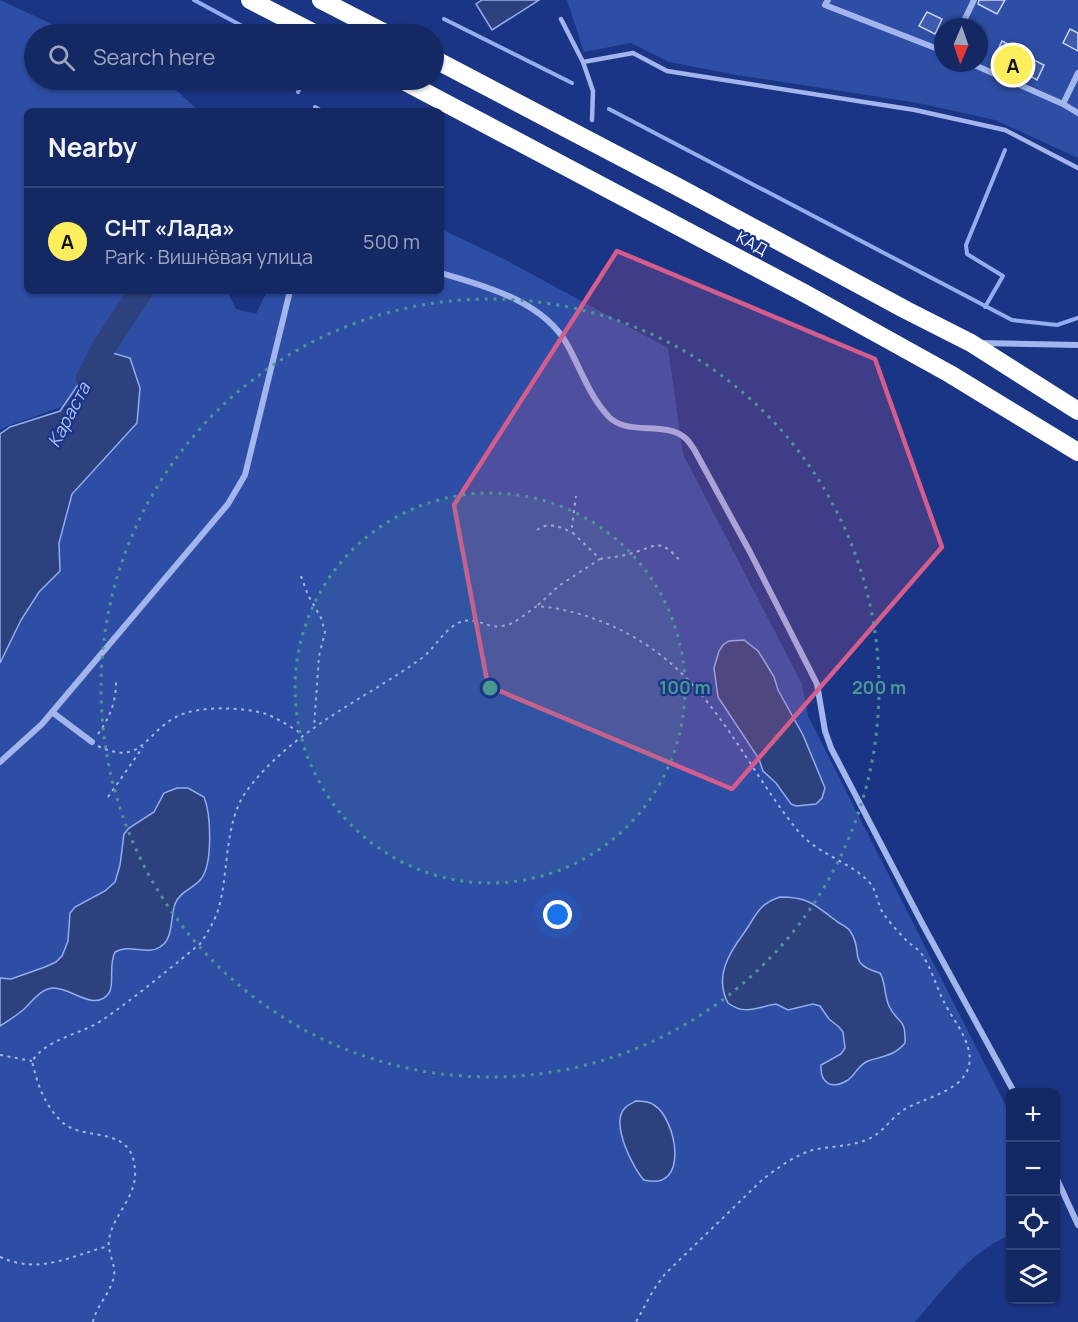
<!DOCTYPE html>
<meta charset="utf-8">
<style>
body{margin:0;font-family:Manrope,sans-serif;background:#1d306a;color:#f1f3f6}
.controls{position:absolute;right:18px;bottom:18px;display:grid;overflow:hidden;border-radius:9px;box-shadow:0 2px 4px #0004}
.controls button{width:54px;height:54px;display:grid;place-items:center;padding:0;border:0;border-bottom:2px solid #334478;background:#142864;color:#f1f3f6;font:30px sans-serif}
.compass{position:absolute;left:934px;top:18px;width:54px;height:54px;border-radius:50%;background:#142864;box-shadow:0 2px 4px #0004;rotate:182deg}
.you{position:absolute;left:558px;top:915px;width:21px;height:21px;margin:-15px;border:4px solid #fff;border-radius:50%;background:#1a73e8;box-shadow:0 0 0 9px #1a73e833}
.badge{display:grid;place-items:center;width:39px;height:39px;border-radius:50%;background:#fdee5e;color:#111;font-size:20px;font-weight:700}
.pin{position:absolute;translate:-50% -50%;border:3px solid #fff;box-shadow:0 2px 6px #0006}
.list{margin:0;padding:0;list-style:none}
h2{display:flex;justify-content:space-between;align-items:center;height:78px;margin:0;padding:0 24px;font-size:26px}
h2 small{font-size:20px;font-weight:400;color:#9da6bf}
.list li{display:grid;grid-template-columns:39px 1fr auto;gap:18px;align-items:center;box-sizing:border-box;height:108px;padding:0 24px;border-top:2px solid #334478}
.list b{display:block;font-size:22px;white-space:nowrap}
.list p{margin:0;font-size:20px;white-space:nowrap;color:#9da6bf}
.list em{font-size:20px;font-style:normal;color:#9da6bf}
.icon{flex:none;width:33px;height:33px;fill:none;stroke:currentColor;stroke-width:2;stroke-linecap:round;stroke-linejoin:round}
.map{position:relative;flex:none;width:1078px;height:1322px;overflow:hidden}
.search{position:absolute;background:#142864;box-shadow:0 2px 4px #0004;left:24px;top:24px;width:420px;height:66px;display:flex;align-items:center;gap:15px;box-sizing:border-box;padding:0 21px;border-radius:33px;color:#9da6bf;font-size:22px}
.panel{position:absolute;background:#142864;box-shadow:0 2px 4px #0004;left:24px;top:108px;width:420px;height:186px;border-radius:9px}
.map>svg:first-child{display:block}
</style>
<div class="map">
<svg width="1078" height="1322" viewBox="0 0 1078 1322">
<rect width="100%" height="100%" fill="#1b3586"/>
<path fill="#2e4da4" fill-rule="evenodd" d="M0 0 73 34H34V80H165L199 111H27V291H227L236 309 256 314 267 291H441V229L504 259 668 348 683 454 802 684 808 716 1010 1114V1235C969 1252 944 1289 915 1322H0V663L21 620 39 592 60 571 59 543 66 511 72 494 102 460 130 359 96 352 67 405 8 426 0 430Z
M567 0H1078V158L995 120 918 103 737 75 669 62 631 43 584 52ZM943 27H979V63H943Z"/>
<path fill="#2d417e" stroke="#94adee" stroke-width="1.5" d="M482 0H539L492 30 476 4Z
M102 350 130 358 140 388 137 423 72 494 59 543 60 571 39 592 21 620 0 663V434L10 427 60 411Z
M744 640 758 651 765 662 774 677 778 690 803 735 825 788 822 798 816 804 796 806 791 804 776 783 763 771 759 759 718 697 714 668 719 651 723 645 729 641Z
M177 788H188L204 797C211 814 213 864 201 879 193 889 180 891 175 904 170 917 174 939 160 947 147 956 130 943 115 952 108 967 115 984 109 993 94 1013 71 987 53 988 40 989 32 1002 23 1010 16 1016 8 1021 0 1026V978L11 979 45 967 56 962 62 956 68 941 70 913 75 907 105 891 115 882 120 865 124 834 129 828 154 812 164 793Z
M780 897C808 897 814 904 835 920 839 924 847 926 850 931 865 952 845 963 880 973 886 983 884 995 889 1006 897 1024 906 1016 905 1043 894 1056 883 1056 868 1061 858 1065 856 1074 848 1080 832 1090 820 1084 821 1065L841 1054 845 1048 843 1032 839 1027 829 1019 820 1006 813 1004 788 1010 776 1004C758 1007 745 1016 728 1003 714 977 729 953 744 933 756 916 758 904 780 897Z
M636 1101C642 1101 649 1101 654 1105 676 1118 691 1192 644 1180 633 1168 611 1125 624 1109 627 1105 632 1103 636 1101Z"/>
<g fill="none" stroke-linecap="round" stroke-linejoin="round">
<path stroke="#94adee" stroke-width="4" d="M194 0 244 27
M444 19 572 83
M324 80 333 84
M298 92 304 80
M315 107 322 111
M609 109 1012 320 1057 325 1078 318
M985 307 1003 276 967 254 966 245 1005 150"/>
<path stroke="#2d417e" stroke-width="24" d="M88 379 102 350 141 291"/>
</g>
<path fill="#3e5bad" stroke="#c7d4f9" stroke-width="1.5" d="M979 0H1005L997 14 978 4Z
M927 12 942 19 935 34 919 26Z
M1070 29 1078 33V51L1063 43Z
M1002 41 1017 49 1016 51 1044 65 1037 80 995 56Z"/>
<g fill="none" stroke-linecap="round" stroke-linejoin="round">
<path stroke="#a2b5ec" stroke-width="2" stroke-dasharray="3 4.5" stroke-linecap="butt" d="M537 530C549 521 560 527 573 533
M600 559C610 557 620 557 629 554 656 547 659 536 680 561
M301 576 308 595 321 618 325 632 319 656 314 727
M538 605 560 585 600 559 573 533 572 526 576 496
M98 734C110 718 117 699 116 678
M98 746C142 767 145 733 176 717 198 705 243 707 266 714 279 719 291 727 302 734
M108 797 143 747
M0 1055 32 1061
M0 1257C40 1275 70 1256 109 1246
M93 1322C96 1306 111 1293 114 1276 116 1264 107 1252 109 1240 112 1216 137 1197 135 1171 133 1123 85 1143 62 1122 44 1105 37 1083 32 1061 49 1037 81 1035 104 1019 137 996 169 969 200 944 208 932 215 921 219 907 229 871 224 820 248 789 293 730 363 700 422 658 435 648 443 631 458 623 476 615 486 629 502 626 515 625 527 612 537 606 581 610 623 627 658 653 720 700 750 772 798 831 818 855 849 861 868 881 877 889 877 904 883 913 890 923 899 933 907 941 911 945 917 948 921 953 931 967 936 986 944 1002 953 1021 976 1045 968 1069 959 1092 924 1098 905 1109 889 1119 884 1133 866 1140 848 1147 830 1146 813 1150 795 1155 776 1169 762 1180L665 1274 654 1289 636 1322"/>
<path stroke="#a2b5ec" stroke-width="4.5" d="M561 19 583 62 593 91 592 120
M583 62 633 53 667 71 915 110 1005 130 1078 168"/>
<path stroke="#a2b5ec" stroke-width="6" d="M828 0 825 5 943 51
M961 27 974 0
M970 63 1063 104 1078 113
M1063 104 1078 73
M441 273C486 286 545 302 568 346 581 370 590 397 609 417 628 436 664 421 684 437 688 440 692 446 695 451L750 552 817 684 825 731 831 748 923 925 1014 1092
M980 343 1078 345
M52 712 92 742
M0 762 42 724 228 504 245 475 290 291
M1056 1177 1078 1225"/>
<path stroke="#fff" stroke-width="18" d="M250 0 316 34
M321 0 387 34
M434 59 678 187 906 310 971 343 1078 411
M402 80 804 293 950 374 1078 452"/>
</g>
<path fill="#d45d8c" fill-opacity="0.2" stroke="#d45d8c" stroke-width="4.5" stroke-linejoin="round" d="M617 251 875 359 942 547 732 789 488 686 454 505Z"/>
<circle cx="490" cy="688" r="195" fill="#4b9892" fill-opacity=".12"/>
<g fill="none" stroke="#4b9892" stroke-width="3" stroke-dasharray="3 6">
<circle cx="490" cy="688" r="195"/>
<circle cx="490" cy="688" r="389"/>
</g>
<g text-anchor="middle" stroke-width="4.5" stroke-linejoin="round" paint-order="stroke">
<g font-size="16" fill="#fff" stroke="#1b3586">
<text transform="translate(752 243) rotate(28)" y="6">КАД</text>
</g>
<g font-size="18" font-style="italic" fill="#adc0f3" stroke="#1b3586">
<text transform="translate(69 415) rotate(-62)" y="6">Караста</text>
</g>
</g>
<circle cx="490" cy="688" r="9" fill="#4b9892" stroke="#1b3586" stroke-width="3"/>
<g font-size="18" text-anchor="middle" font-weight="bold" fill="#4b9892" stroke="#1b3586" stroke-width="4.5" stroke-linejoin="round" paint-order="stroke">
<text x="685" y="694">100 m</text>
<text x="879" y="694">200 m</text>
</g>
</svg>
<div class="controls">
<button>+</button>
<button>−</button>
<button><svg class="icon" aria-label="locate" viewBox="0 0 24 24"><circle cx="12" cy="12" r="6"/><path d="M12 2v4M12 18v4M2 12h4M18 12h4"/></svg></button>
<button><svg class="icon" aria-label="layers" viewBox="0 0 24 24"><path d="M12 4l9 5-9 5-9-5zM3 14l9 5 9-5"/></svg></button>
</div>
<svg class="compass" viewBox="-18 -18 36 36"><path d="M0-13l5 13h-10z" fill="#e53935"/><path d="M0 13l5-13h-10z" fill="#9da6bf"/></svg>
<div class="you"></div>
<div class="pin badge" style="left:1013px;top:65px">A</div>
<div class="search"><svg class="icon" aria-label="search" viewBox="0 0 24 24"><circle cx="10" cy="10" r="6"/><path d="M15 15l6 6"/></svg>Search here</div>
<section class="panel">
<h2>Nearby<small></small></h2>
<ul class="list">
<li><span class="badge">A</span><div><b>СНТ «Лада»</b><p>Park · Вишнёвая улица</p></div><em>500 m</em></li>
</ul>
</section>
</div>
